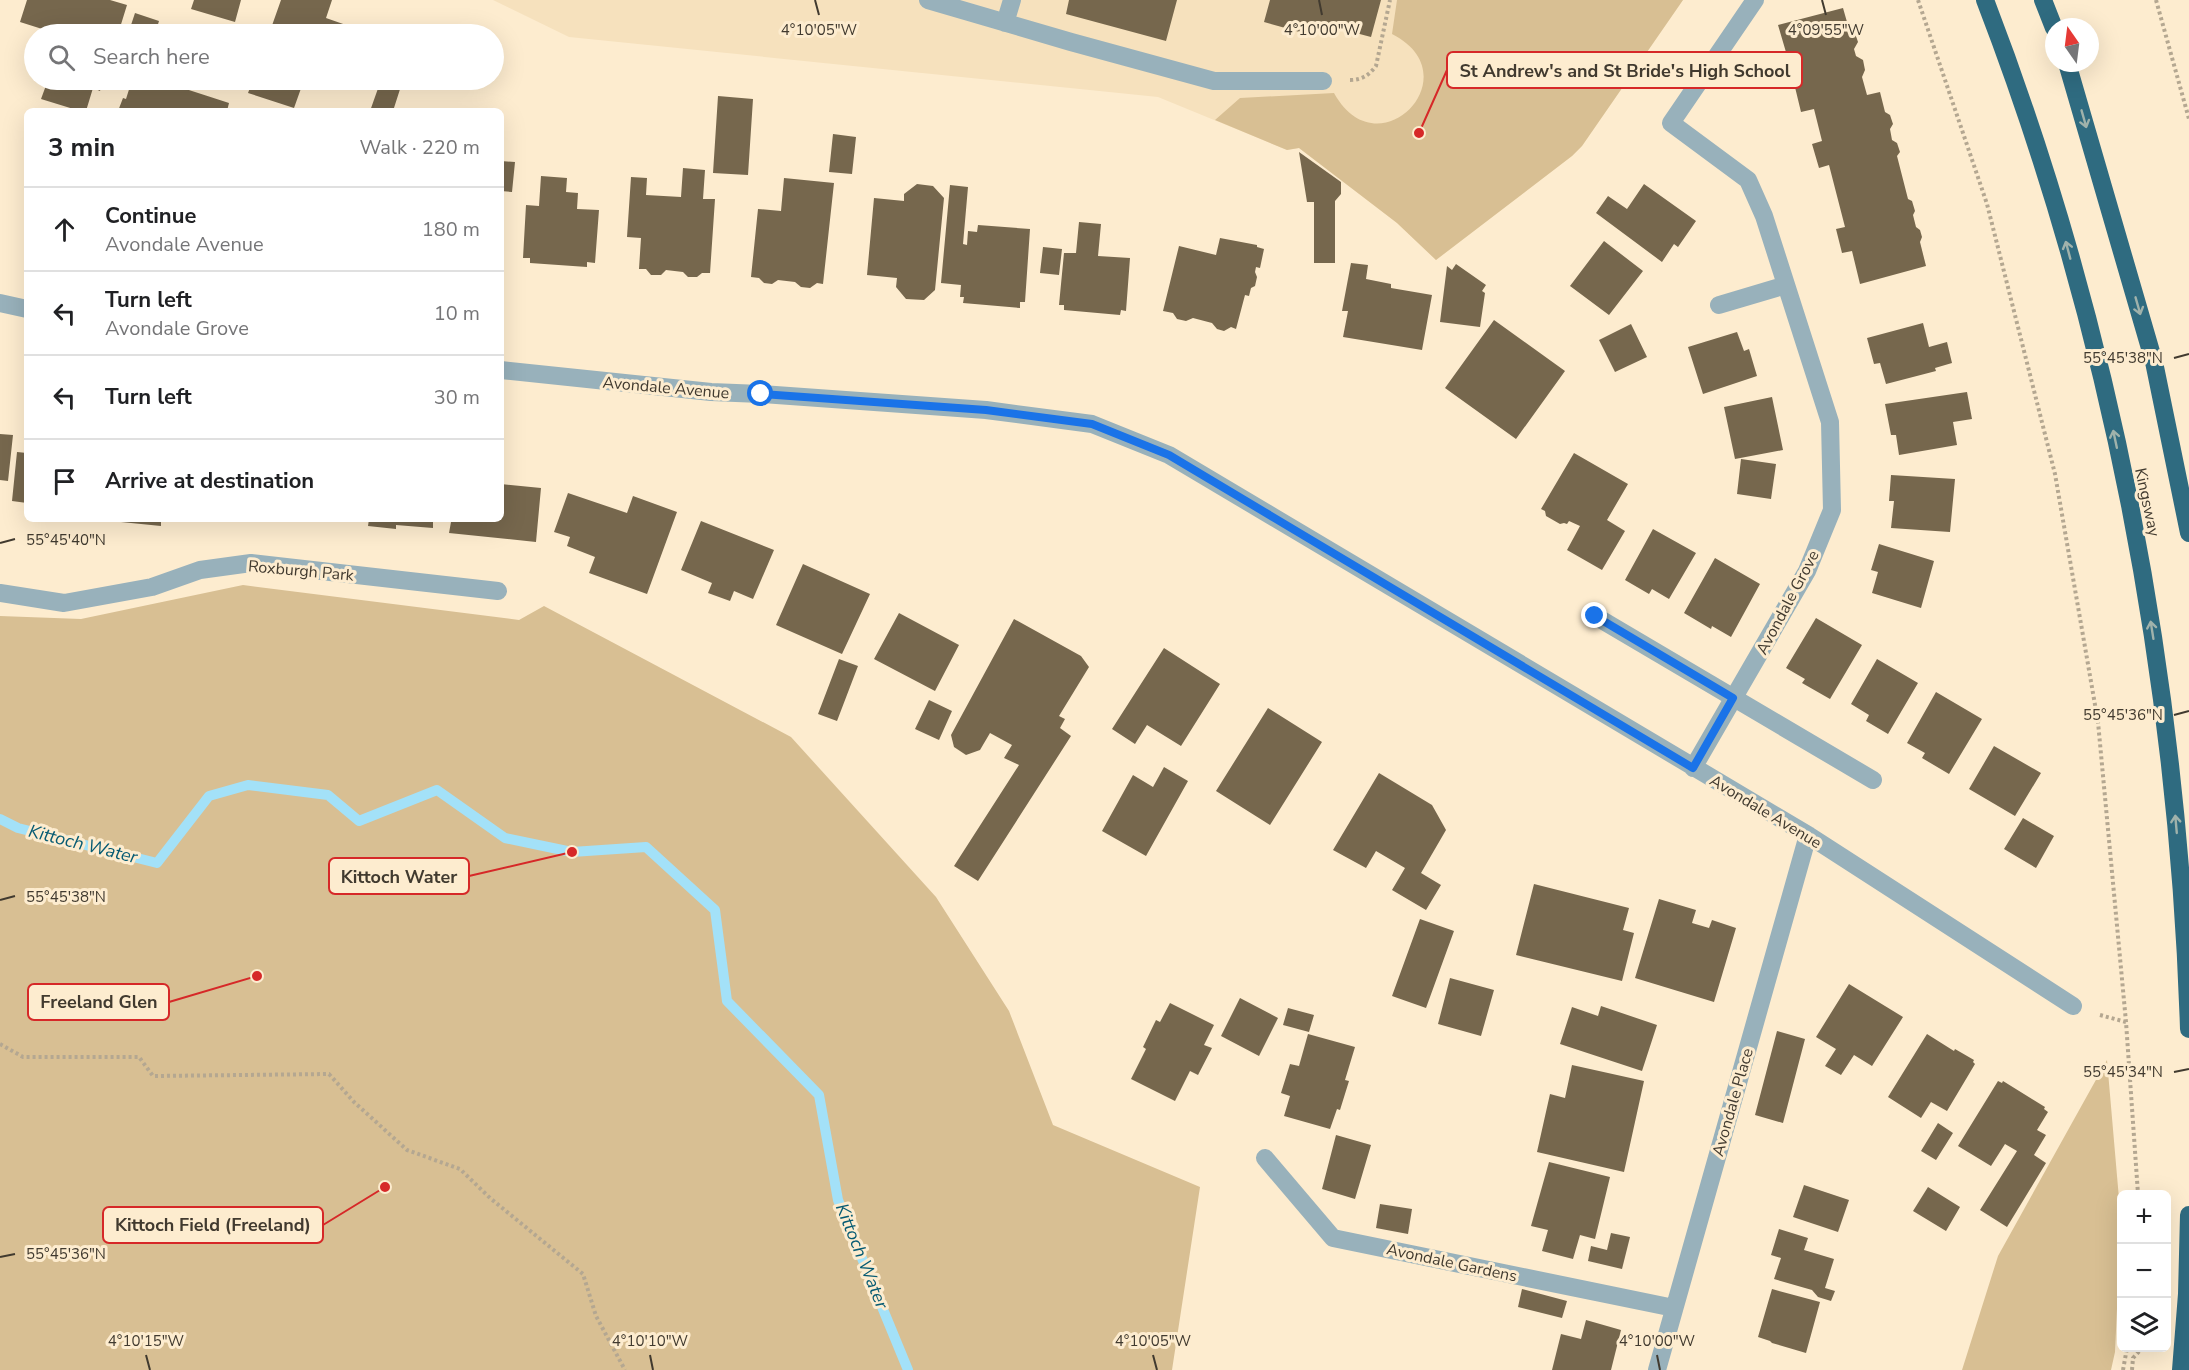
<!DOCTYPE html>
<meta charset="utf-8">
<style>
body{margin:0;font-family:"Nunito Sans",sans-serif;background:#f6f6f6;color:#202124}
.controls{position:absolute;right:18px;bottom:18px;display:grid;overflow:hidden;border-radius:9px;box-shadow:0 6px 24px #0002}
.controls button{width:54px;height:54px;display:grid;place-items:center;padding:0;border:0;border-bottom:2px solid #e0e0e0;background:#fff;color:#202124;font:30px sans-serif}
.compass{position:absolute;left:2045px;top:18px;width:54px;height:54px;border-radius:50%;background:#fff;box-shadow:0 6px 24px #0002;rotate:346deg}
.stop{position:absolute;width:18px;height:18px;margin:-14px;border:4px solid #1a73e8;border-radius:50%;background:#fff}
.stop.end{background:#1a73e8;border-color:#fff;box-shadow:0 2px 6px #0008}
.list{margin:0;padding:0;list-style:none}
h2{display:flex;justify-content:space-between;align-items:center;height:78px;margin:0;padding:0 24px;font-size:26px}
h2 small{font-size:20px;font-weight:400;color:#757577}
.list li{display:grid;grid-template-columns:39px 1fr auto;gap:18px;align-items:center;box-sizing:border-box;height:84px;padding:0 24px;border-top:2px solid #e0e0e0}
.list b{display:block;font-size:22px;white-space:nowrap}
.list p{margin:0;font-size:20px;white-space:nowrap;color:#757577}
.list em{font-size:20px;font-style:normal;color:#757577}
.icon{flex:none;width:33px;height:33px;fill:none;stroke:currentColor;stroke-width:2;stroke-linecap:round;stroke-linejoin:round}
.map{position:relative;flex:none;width:2189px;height:1370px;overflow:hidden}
.search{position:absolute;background:#fff;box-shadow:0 6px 24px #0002;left:24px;top:24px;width:480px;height:66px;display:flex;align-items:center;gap:15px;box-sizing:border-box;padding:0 21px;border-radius:33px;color:#757577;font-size:22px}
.panel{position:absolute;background:#fff;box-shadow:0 6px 24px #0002;left:24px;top:108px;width:480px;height:414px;border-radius:9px}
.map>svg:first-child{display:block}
</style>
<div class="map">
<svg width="2189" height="1370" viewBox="0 0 2189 1370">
<rect width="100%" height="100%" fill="#fdeccf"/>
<path fill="#f6e1bd" d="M493 0H1683L1582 146 1572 156 1436 260 1397 223 1299 148 1287 150 1158 97 569 37Z"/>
<path fill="#d8bf93" d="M1397 0H1683L1582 146 1572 156 1436 260 1397 223 1299 148 1287 150 1215 120 1240 98 1334 93C1378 173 1473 75 1392 34Z
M243 585 519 620 544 606 791 737 936 897 1009 1011 1053 1125 1200 1187 1172 1370H0V616L81 619Z
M2107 1060 2121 1222 2115 1352 2111 1370H1962L1998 1256Z"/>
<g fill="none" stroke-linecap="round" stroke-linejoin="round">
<path stroke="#a3e1f8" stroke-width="10" d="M0 819 18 828 157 863 209 796 248 785 328 795 359 821 437 790 505 838 572 852 646 847 715 910 727 1001 819 1095 838 1200 908 1370"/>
</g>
<path fill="#76674d" d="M27 0H110L127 5 118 34H58L20 22Z
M194 0H241L235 22 191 9Z
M281 0H332L326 18 366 32 365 34H269Z
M1069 0H1177L1166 41 1066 14Z
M1270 0H1381L1371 37 1318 23 1314 36 1264 22Z
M1843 8 1849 29 1855 33 1858 42 1854 49 1856 56 1863 60 1865 70 1862 77 1867 95 1880 92 1885 112 1890 115 1893 124 1890 129 1892 140 1897 143 1900 152 1897 156 1908 199 1912 201 1915 211 1913 215 1916 227 1920 230 1922 237 1920 242 1926 266 1860 284 1852 251 1842 253 1836 229 1845 227 1829 165 1819 168 1812 144 1822 141 1814 109 1801 112 1794 83 1784 85 1778 62 1788 59 1778 25Z
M135 13 159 21 155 34H128Z
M48 80H103L100 91 93 88 86 111H80L41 99Z
M132 80H158L229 103 227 111H118L123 98 126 99Z
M253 80H304L294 108 248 93Z
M381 80 402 83 393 111H370Z
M718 96 753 99 748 175 713 173Z
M833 134 856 137 852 174 829 172Z
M1299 152 1341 182V194L1335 201V263H1314V202H1307Z
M501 161 515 162 512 192 501 191Z
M683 168 705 170 703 199H715L710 273H702L697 277H688L683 272 666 270 661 275H651L646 269H639L641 238 627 237 631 177 647 178 646 195 681 197Z
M541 176 567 178 566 192 578 193 577 209 599 210 595 263 587 262V267L530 263V258H523L526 205 539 206Z
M784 178 834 183 823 284 817 283 810 288 801 287 795 282 778 280 772 284 764 283 759 278 751 277 758 209 781 211Z
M917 184 933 186 944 198 935 290 924 300 906 299 896 287 897 278 867 275 874 198 904 201V194Z
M1644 184 1696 221 1678 247 1674 244 1662 262 1596 213 1608 196 1627 209Z
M950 185 968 187 963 244 967 245 968 231 977 232 978 225 1030 229 1025 302H1020V308L963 303 964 297H960L961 285 941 283Z
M1079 222 1101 224 1098 256 1130 258 1126 311 1121 310 1120 315 1064 310V305H1059L1064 253H1076Z
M1220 238 1257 245V247L1264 249 1260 268 1256 267 1255 272 1257 277 1255 286 1251 288 1249 296 1245 295 1236 329 1231 327 1224 331 1217 329 1212 323 1193 318 1186 321 1177 319 1173 313 1163 311 1179 246 1216 255Z
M1604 241 1643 271 1609 315 1570 286Z
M1043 247 1062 249 1059 275 1040 273Z
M1351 263 1368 265 1366 279 1391 284V288L1432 295 1422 350 1343 337 1348 311H1342Z
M1456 264 1486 285 1482 291 1485 293 1480 327 1440 322 1447 266 1452 270Z
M1494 320 1565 371 1516 439 1445 388Z
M1923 323 1929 347 1947 342 1952 363 1935 368 1936 371 1886 384 1880 363 1874 364 1867 338Z
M1631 324 1647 357 1615 372 1599 340Z
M1737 332 1744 351 1749 349 1757 376 1703 394 1688 347Z
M1967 392 1972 419 1953 422 1957 445 1899 455 1896 435H1891L1885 404Z
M1772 397 1783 450 1735 459 1724 407Z
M0 434 13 435 8 481 0 480Z
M17 452 27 453V503L12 501Z
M1574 453 1628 484 1607 520 1625 531 1602 570 1567 550 1580 526 1569 521 1567 524 1564 523 1560 524 1546 516 1545 511 1541 509Z
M1741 459 1776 464 1771 499 1737 494Z
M1891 475 1955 479 1950 532 1891 528 1894 501H1889Z
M501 484 541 488 536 542 449 533 451 522 438 521 501 519Z
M568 493 627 513 633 496 677 512 647 594 589 573 595 557 567 546 570 537 554 532Z
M112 519H161V526L111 521Z
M369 519H433V528L396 525V529L368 526Z
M701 521 774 550 753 599 734 591 730 601 708 593 712 583 681 570Z
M1653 529 1696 553 1669 599 1652 589 1649 594 1625 580Z
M1879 544 1934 561 1921 608 1872 593 1878 572 1871 570Z
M1715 558 1760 584 1731 637 1712 626 1711 629 1684 613Z
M803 564 870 594 842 654 776 625Z
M899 613 959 645 935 691 874 659Z
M1816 618 1862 645 1830 699 1802 683 1805 679 1786 668Z
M1014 619 1081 656 1089 667 1059 716 1065 719 1060 728 1071 736 978 881 954 866 1019 765 1004 758 1012 745 990 733 980 750 966 755 954 747 951 735Z
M1164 648 1220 684 1181 746 1147 725 1135 744 1112 729Z
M839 659 858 666 837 721 818 714Z
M1877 659 1918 683 1888 734 1866 721 1869 715 1851 704Z
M1936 692 1982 719 1949 774 1922 758 1925 753 1907 743Z
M929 700 952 711 939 740 915 729Z
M1268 708 1322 742 1270 825 1216 791Z
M1994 746 2041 773 2015 816 1969 789Z
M1164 767 1188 781 1146 856 1102 831 1133 775 1153 787Z
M1379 773 1432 805 1446 830 1421 873 1441 885 1426 910 1392 890 1405 868 1376 851 1366 868 1333 850Z
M2023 818 2054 836 2036 868 2004 849Z
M1534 884 1629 908 1623 930 1634 933 1622 981 1516 955Z
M1659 899 1696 910 1692 923 1709 928 1712 920 1736 928 1714 1002 1635 978Z
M1420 919 1454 931 1426 1008 1392 996Z
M1450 978 1494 990 1481 1036 1438 1024Z
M1849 984 1903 1017 1872 1066 1854 1055 1841 1075 1825 1066 1836 1049 1816 1037Z
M1240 998 1278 1018 1259 1056 1221 1036Z
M1170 1003 1214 1025 1204 1045 1212 1048 1198 1075 1190 1071 1175 1101 1131 1079 1146 1049 1143 1047 1156 1020 1160 1022Z
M1601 1006 1657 1025 1642 1071 1560 1044 1572 1007 1598 1016Z
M1288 1008 1314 1015 1309 1032 1283 1025Z
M1777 1031 1805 1039 1783 1123 1755 1115Z
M1308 1034 1355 1047 1345 1080 1349 1081 1340 1110 1337 1109 1330 1129 1284 1116 1290 1096 1281 1093 1290 1064 1299 1066Z
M1927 1034 1954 1051 1955 1049 1974 1060 1973 1062 1975 1064 1947 1111 1931 1102 1921 1118 1888 1097Z
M1572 1065 1644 1081 1624 1172 1537 1152 1550 1094 1565 1098Z
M1998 1081 2002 1083 2003 1081 2045 1107 2044 1109 2048 1112 2037 1130 2046 1135 2034 1155 2046 1163 2007 1227 1980 1210 2017 1151 2005 1144 1991 1166 1958 1146Z
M1938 1123 1953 1133 1936 1160 1921 1151Z
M1336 1135 1371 1145 1355 1199 1322 1189Z
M1549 1162 1610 1177 1595 1239 1580 1235 1573 1259 1542 1251 1548 1230 1531 1226Z
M1804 1185 1849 1200 1838 1232 1793 1217Z
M1928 1187 1960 1207 1946 1231 1913 1211Z
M1380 1204 1412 1209 1408 1234 1376 1228Z
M1779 1229 1808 1238 1804 1250 1834 1259 1825 1288 1835 1291 1831 1301 1818 1297 1812 1290 1774 1279 1781 1258 1771 1255Z
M1611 1233 1630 1237 1622 1269 1588 1261 1591 1246 1607 1250Z
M1522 1289 1567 1301 1562 1318 1518 1307Z
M1772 1289 1820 1302 1806 1353 1772 1343 1770 1341 1758 1337Z
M1586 1320 1621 1330 1611 1370H1552L1561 1334 1581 1339Z"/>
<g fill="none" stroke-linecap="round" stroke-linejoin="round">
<path stroke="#b4a791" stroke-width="4" stroke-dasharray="3 3" stroke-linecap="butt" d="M1918 0 1987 204 2055 474 2098 722 2126 1022 2138 1194
M2156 0 2189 119
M1350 80C1362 80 1369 75 1376 66L1390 0
M2100 1015 2126 1022
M0 1044 23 1057H139L153 1076 329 1074 354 1102 407 1150 460 1169 490 1198 583 1274 596 1316 625 1370
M2123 1370 2127 1348
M2132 1370 2133 1358 2142 1348"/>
<path stroke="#98b1bb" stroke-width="18" d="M928 0 1071 42 1214 81H1323
M1005 23 1012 0
M0 303 27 309
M1719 305 1786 285
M501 370 711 392 761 394 986 410 1092 424 1169 455 1808 835 2073 1006
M0 593 64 603 152 587 200 570 251 563 498 591
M1595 616 1873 780
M1693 768 1807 571 1832 510 1830 422 1764 216 1748 180 1671 123 1755 0
M1265 1158 1333 1238 1674 1308
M1657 1370 1808 835"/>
<path stroke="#2f6b80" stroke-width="18" d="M1985 0C2111 327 2178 679 2189 1029
M2043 0 2054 28
M2067 63 2154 362 2189 533
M2181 1370 2187 1294 2189 1215"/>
</g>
<defs><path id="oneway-shaft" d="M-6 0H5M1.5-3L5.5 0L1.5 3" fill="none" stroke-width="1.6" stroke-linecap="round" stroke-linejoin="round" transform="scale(1.5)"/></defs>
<g stroke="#a0b2ab">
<use href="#oneway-shaft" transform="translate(2084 119) rotate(74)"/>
<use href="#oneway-shaft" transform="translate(2068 250) rotate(-105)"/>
<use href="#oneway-shaft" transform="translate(2138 306) rotate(74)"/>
<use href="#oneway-shaft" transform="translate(2115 439) rotate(-102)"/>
<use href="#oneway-shaft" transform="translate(2152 630) rotate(-99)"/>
<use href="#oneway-shaft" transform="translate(2176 824) rotate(-95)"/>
</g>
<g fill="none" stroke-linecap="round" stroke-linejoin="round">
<path stroke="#1a73e8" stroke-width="8" d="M761 394 986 410 1092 424 1169 455 1693 768 1733 698 1595 616"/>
</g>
<path fill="none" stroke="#413a2f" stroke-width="2" d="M815 0 819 15M1319 0 1322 15M1822 0 1826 15M2174 358 2189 354M0 543 15 539M2174 715 2189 711M0 900 15 896M2174 1072 2189 1069M0 1257 15 1254M146 1355 150 1370M650 1355 653 1370M1153 1355 1157 1370M1657 1355 1660 1370"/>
<g text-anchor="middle" stroke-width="6" stroke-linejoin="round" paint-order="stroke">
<g font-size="16" fill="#413a2f" stroke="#fdeccf">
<text transform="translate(666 387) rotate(5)" y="6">Avondale Avenue</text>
<text transform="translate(2148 502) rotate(78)" y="6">Kingsway</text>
<text transform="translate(301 570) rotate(5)" y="6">Roxburgh Park</text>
<text transform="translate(1787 602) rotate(-62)" y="6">Avondale Grove</text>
<text transform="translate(1766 811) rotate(31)" y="6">Avondale Avenue</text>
<text transform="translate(1732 1102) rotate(-74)" y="6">Avondale Place</text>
<text transform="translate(1452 1262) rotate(12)" y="6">Avondale Gardens</text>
</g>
<g font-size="18" font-style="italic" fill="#075b73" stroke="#fdeccf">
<text transform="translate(83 844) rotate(14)" y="6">Kittoch Water</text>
<text transform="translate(862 1256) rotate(68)" y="6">Kittoch Water</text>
</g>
</g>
<g font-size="15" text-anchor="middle" fill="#413a2f" stroke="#fdeccf" stroke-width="6" stroke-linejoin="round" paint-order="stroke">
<text x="1826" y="35">4°09'55"W</text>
<text x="819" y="35">4°10'05"W</text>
<text x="1322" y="35">4°10'00"W</text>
<text x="2123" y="363">55°45'38"N</text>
<text x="66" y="545">55°45'40"N</text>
<text x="2123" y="720">55°45'36"N</text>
<text x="66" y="902">55°45'38"N</text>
<text x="2123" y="1077">55°45'34"N</text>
<text x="66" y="1259">55°45'36"N</text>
<text x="146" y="1346">4°10'15"W</text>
<text x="650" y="1346">4°10'10"W</text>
<text x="1153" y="1346">4°10'05"W</text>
<text x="1657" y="1346">4°10'00"W</text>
</g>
<path fill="none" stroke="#d62828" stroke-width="2" d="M1419 133L1447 70M572 852L469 876M257 976L169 1002M385 1187L323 1225"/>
<g fill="#d62828" stroke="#fdeccf" stroke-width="2">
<circle cx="1419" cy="133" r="6"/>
<circle cx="572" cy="852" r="6"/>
<circle cx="257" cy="976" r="6"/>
<circle cx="385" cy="1187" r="6"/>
</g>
<g fill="#fdeccf" stroke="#d62828" stroke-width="2">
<rect x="1447" y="52" width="355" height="36" rx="6"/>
<rect x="329" y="858" width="140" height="36" rx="6"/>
<rect x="28" y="984" width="141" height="36" rx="6"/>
<rect x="103" y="1207" width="220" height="36" rx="6"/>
</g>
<g font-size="18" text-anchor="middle" font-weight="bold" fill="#413a2f">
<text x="1625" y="77">St Andrew's and St Bride's High School</text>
<text x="399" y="883">Kittoch Water</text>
<text x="99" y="1008">Freeland Glen</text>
<text x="213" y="1231">Kittoch Field (Freeland)</text>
</g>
</svg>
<div class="controls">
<button>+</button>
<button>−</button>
<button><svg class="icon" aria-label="layers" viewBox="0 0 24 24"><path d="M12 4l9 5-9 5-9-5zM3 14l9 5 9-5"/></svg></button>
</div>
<svg class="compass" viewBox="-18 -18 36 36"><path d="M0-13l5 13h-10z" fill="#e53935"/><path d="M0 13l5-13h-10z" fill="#757577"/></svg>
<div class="stop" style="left:761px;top:394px"></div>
<div class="stop end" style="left:1595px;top:616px"></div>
<div class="search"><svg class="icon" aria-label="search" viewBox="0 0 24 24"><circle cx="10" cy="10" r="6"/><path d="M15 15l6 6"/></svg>Search here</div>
<section class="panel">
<h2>3 min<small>Walk · 220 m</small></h2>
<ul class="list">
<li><svg class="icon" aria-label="ahead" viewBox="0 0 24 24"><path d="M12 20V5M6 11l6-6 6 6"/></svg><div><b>Continue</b><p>Avondale Avenue</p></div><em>180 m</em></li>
<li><svg class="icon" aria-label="left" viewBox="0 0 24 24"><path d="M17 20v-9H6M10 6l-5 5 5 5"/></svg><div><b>Turn left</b><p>Avondale Grove</p></div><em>10 m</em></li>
<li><svg class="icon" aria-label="left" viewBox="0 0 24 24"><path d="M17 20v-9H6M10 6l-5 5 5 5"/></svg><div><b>Turn left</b></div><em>30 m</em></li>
<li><svg class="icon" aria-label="arrive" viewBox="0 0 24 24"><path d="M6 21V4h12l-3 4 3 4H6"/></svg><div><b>Arrive at destination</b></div></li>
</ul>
</section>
</div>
